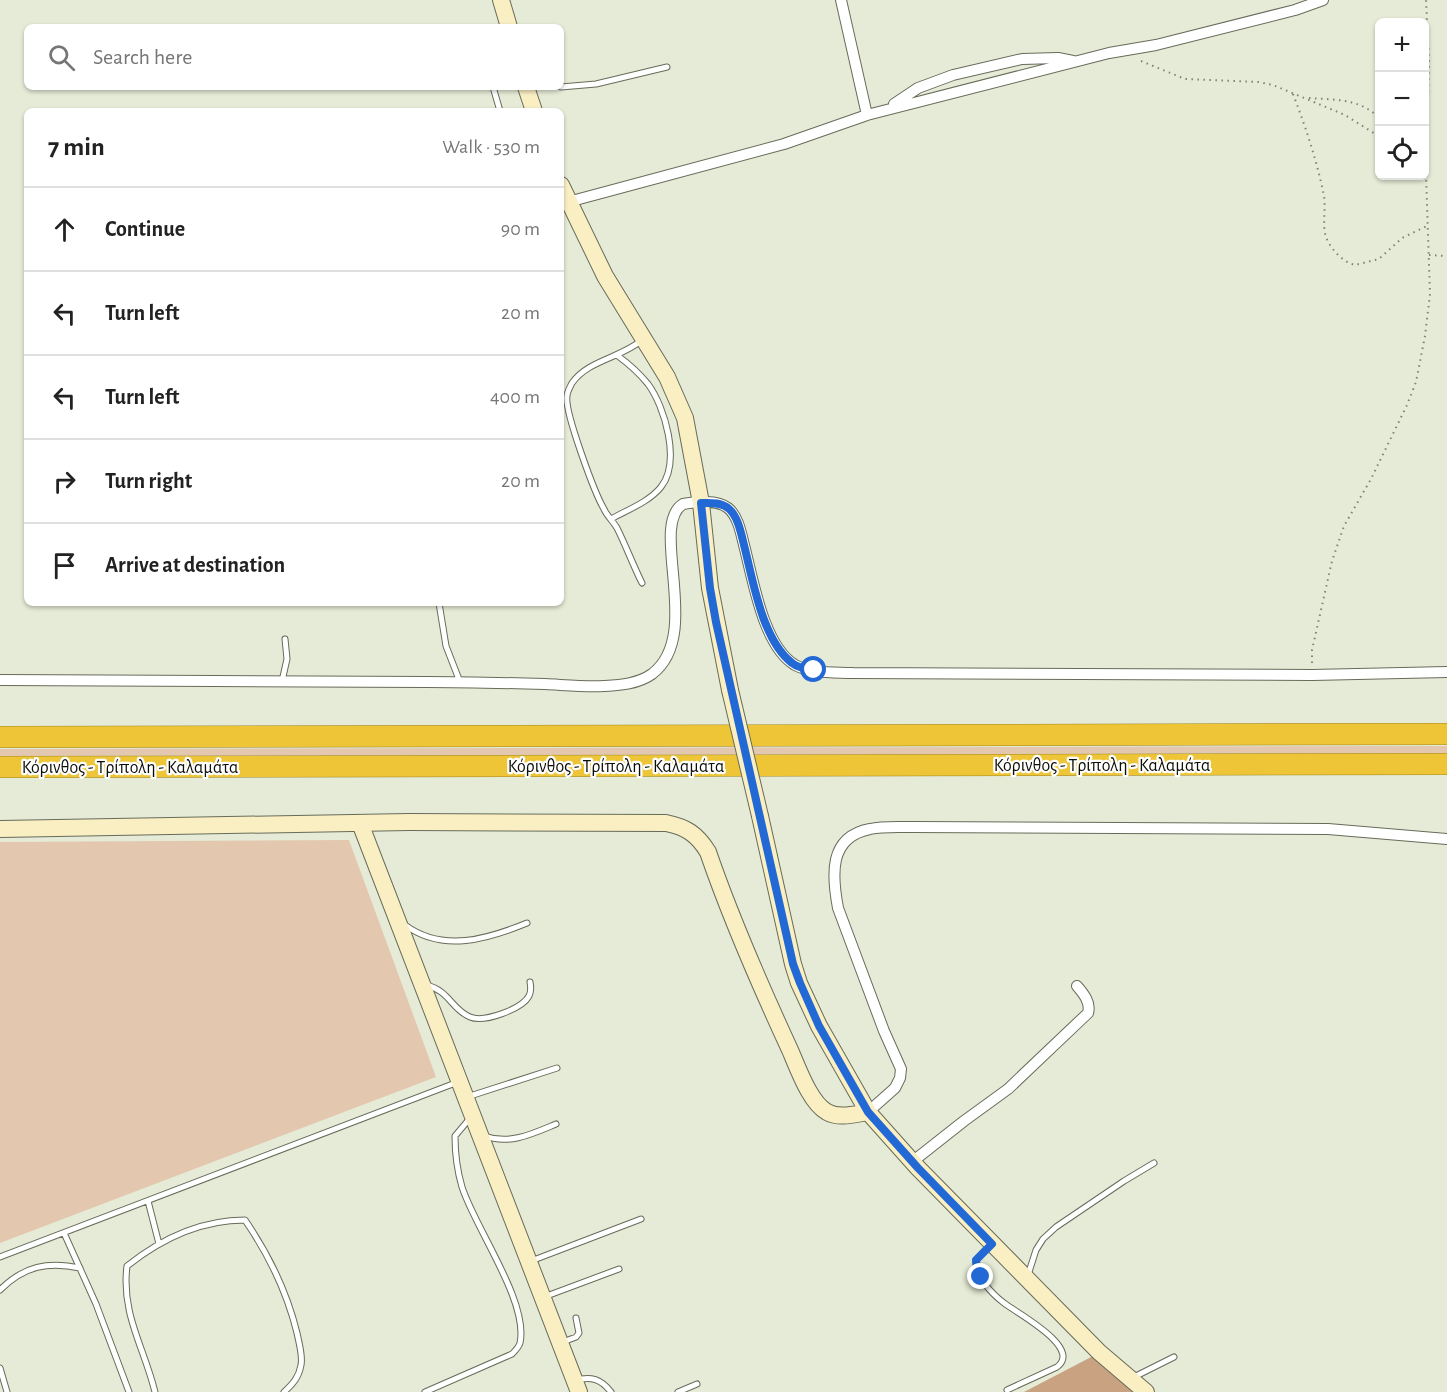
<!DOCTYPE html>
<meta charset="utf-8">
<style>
body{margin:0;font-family:"Alegreya Sans",sans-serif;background:#f2f2f2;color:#222}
.controls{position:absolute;right:18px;top:18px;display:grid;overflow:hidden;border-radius:9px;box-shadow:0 2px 4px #0004}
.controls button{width:54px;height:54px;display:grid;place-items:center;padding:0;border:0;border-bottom:2px solid #e0e0e0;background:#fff;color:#222;font:30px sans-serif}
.stop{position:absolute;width:18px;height:18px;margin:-14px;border:4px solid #2369d5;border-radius:50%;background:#fff}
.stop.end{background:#2369d5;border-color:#fff;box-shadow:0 2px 6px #0008}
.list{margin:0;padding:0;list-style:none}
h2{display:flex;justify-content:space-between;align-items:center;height:78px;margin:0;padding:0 24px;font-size:26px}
h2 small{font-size:20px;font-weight:400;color:#767676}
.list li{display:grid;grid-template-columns:39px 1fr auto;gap:18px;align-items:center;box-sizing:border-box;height:84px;padding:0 24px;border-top:2px solid #e0e0e0}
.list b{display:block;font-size:22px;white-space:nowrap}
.list em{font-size:20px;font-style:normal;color:#767676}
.icon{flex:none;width:33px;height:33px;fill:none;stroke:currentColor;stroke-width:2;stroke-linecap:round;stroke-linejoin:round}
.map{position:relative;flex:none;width:1447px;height:1392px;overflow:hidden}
.search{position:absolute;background:#fff;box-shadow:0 2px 4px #0004;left:24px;top:24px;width:540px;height:66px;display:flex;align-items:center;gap:15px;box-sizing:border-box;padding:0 21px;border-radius:9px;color:#767676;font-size:22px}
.panel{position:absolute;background:#fff;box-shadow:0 2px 4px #0004;left:24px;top:108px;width:540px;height:498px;border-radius:9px}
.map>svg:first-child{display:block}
</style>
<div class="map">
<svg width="1447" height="1392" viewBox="0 0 1447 1392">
<rect width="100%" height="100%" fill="#e5ebd6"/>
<path fill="#e3c8af" d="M1447 746V753L0 756V749Z
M349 840 436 1077 0 1243V842Z"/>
<path fill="#c9a381" d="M1095 1355 1137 1392H1024Z"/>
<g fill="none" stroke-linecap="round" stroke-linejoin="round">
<defs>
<path id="lane" d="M493 87 500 111
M561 87 596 84 667 67
M642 340C621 358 588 360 572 383 570 387 567 392 567 396 564 411 595 494 604 509 607 516 613 521 617 528 626 546 633 565 642 583
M611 519C627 510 649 502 661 487 681 462 665 407 648 384 639 373 629 364 618 356
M439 603 446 646 460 682
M282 681 287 659 285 639
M405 925C443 953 488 939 527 923
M426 985C450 991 451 1009 470 1017 484 1023 522 1009 529 996 531 992 531 987 530 982
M467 1097 557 1068
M484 1136C510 1145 532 1134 556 1124
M148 1201 159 1244
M64 1233 96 1304 129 1392
M990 1245 976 1260C975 1276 992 1294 1004 1303 1017 1313 1083 1348 1057 1367L1007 1390
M0 1257 458 1082
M531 1261 641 1219
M1028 1275 1036 1250 1043 1239 1056 1227 1124 1181 1154 1163
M0 1290C24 1266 48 1261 80 1268
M544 1297 619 1269
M563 1342 576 1337 579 1333 576 1318
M0 1368 7 1392
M1132 1378 1174 1357
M576 1380C591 1376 601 1379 611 1392
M155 1392C144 1347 121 1314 127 1266 161 1239 200 1220 245 1220 269 1255 287 1292 297 1333 299 1343 303 1356 301 1365 299 1377 293 1384 284 1392
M425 1392 512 1354C515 1351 519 1347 520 1343 529 1302 475 1228 462 1187 457 1170 455 1154 455 1136L471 1117
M678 1392 697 1384"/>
<path id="street" d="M841 0 867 115
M894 104 918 88 953 75 1022 59 1058 58 1073 61
M568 202 784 144 867 115 1109 53 1156 45 1295 10 1323 0
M0 680C142 681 285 681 427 682 466 682 506 683 545 684 565 685 585 687 604 686 620 685 638 684 652 674 704 635 648 526 683 504 696 502 717 499 728 508 738 516 741 533 744 545 753 579 763 646 795 665 812 674 835 672 853 673L1312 675 1447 672
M868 1112 895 1088 900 1078 901 1069 884 1031 838 908C832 876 828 837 870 829 883 826 898 827 912 827L1328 829 1447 839
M912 1162 964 1121 1008 1089 1088 1013C1091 1003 1084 994 1077 986"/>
<path id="secondary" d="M501 0 509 27
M526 87 534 111
M561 185 605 276 667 377 685 418 701 503 710 588 730 690
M760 816 793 964 799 983 819 1026 868 1112 918 1168 1099 1352 1146 1392
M360 823 579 1392
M0 829 409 822 666 823C686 827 697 834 708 852 731 919 760 985 790 1050 798 1068 810 1103 827 1112 839 1119 855 1114 868 1112"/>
<path id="highway" d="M0 737 1447 734
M0 767 1447 764"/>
</defs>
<use href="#lane" stroke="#676c5a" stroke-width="7"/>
<use href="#street" stroke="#676c5a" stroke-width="12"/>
<use href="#secondary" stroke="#676c5a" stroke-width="18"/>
<use href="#highway" stroke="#9e8526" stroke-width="22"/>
<path stroke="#7f8375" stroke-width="2" stroke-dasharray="1.5 4.5" stroke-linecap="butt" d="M1141 61 1185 79 1259 82 1273 85 1345 115 1380 137
M1293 94C1306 128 1317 161 1324 196 1326 209 1322 225 1326 237 1331 250 1343 262 1355 265L1379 259 1402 238 1427 226
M1309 98C1334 100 1361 98 1380 119
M1429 255 1447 256
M1312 663V650L1332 561 1344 526 1371 479 1407 405 1416 382 1425 336 1430 294 1426 175 1429 61 1426 0"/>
<use href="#lane" stroke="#fff" stroke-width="5"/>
<use href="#street" stroke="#fff" stroke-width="10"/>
<use href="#secondary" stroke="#faeec3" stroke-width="16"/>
<use href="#highway" stroke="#edc537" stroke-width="21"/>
<defs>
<path id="secondary-bridge" d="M730 690 760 816"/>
</defs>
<use href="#secondary-bridge" stroke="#676c5a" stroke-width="18" stroke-linecap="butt"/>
<use href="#secondary-bridge" stroke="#faeec3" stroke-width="16"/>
</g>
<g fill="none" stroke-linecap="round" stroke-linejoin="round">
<path stroke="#2369d5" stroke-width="8" d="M814 670C806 669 798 668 792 663 762 640 753 580 744 545 741 533 738 516 728 508 720 502 710 503 701 503L710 588 716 622 793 964 800 983 819 1026 868 1112 918 1168 992 1244 976 1260 977 1270 981 1277"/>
</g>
<g text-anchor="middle" stroke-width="4.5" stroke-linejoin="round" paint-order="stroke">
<g font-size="18" fill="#0c0e07" stroke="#fff">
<text x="1102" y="771">Κόρινθος - Τρίπολη - Καλαμάτα</text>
<text x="616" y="772">Κόρινθος - Τρίπολη - Καλαμάτα</text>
<text x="130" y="773">Κόρινθος - Τρίπολη - Καλαμάτα</text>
</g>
</g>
</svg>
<div class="controls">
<button>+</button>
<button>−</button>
<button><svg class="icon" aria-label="locate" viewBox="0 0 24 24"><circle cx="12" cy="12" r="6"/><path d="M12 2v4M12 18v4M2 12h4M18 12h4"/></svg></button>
</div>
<div class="stop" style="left:814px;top:670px"></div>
<div class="stop end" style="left:981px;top:1277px"></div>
<div class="search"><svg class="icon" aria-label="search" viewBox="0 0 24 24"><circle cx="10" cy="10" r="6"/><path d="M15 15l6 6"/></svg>Search here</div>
<section class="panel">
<h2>7 min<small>Walk · 530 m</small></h2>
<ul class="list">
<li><svg class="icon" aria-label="ahead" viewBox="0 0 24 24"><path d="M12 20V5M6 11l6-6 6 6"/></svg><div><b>Continue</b></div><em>90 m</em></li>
<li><svg class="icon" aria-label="left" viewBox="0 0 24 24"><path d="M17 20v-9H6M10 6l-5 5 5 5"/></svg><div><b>Turn left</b></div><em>20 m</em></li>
<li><svg class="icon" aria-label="left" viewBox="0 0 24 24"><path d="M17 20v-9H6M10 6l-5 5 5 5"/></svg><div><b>Turn left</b></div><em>400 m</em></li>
<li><svg class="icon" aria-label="right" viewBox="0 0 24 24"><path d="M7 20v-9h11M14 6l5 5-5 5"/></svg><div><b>Turn right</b></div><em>20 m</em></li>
<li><svg class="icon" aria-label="arrive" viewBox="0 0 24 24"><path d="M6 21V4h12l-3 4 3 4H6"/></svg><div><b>Arrive at destination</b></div></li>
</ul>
</section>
</div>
